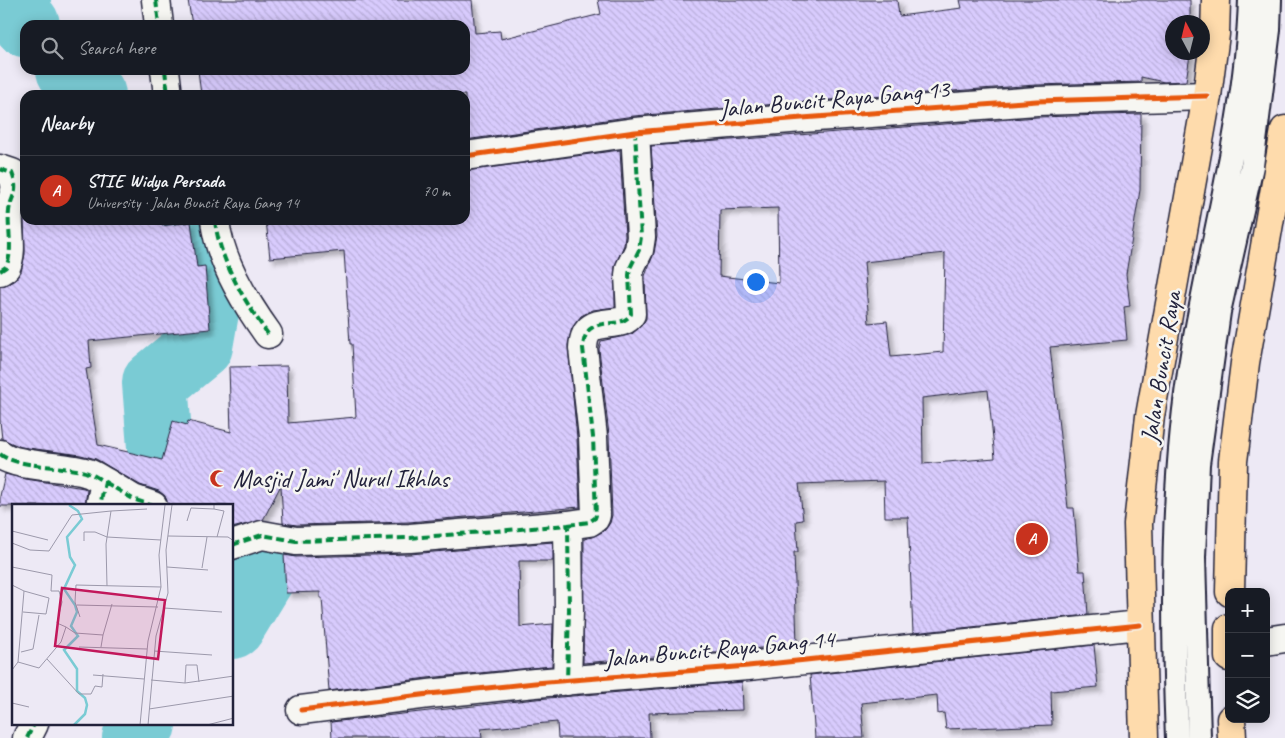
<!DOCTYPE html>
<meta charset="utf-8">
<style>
body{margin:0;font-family:Caveat,sans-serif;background:#20242c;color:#f1f3f6}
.controls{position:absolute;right:15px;bottom:15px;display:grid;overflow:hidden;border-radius:10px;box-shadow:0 2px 12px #0003}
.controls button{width:45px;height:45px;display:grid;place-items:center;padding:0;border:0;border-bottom:1px solid #363941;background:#171b24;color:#f1f3f6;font:25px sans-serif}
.compass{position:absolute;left:1165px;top:15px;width:45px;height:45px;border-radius:50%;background:#171b24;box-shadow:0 2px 12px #0003;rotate:353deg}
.you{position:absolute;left:755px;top:281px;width:18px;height:18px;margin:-12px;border:4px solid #fff;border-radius:50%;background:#1a73e8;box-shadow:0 0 0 8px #1a73e833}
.badge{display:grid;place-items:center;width:32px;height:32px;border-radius:50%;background:#c8321e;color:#fff;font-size:16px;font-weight:700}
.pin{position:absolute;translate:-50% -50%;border:2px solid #fff;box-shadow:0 1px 5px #0006}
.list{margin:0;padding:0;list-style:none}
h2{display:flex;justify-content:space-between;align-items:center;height:65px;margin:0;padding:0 20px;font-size:21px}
h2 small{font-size:16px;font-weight:400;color:#9ea1a6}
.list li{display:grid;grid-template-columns:32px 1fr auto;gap:15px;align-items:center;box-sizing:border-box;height:70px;padding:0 20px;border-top:1px solid #363941}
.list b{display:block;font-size:19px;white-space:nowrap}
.list p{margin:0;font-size:16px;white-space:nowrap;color:#9ea1a6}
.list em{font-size:16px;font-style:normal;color:#9ea1a6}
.icon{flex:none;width:28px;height:28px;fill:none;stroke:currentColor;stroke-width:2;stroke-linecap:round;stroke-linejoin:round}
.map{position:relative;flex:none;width:1285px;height:738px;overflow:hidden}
.search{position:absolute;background:#171b24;box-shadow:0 2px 12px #0003;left:20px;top:20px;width:450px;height:55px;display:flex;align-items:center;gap:12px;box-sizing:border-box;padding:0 18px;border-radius:15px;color:#9ea1a6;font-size:19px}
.panel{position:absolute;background:#171b24;box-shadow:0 2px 12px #0003;left:20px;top:90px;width:450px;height:135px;border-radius:15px}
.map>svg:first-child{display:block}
</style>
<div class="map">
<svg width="1285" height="738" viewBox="0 0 1285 738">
<defs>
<pattern id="building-back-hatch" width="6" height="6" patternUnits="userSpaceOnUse" patternTransform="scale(1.25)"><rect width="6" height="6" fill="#d8cbfd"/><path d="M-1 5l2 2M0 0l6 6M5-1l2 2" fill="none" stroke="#b9aeda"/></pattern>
<filter id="shadow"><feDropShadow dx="4.5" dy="4.5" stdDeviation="2.5" flood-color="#0004"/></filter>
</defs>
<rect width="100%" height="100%" fill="#ede9f5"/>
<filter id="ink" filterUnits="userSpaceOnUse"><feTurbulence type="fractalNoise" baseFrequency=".02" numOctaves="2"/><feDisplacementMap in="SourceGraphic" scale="10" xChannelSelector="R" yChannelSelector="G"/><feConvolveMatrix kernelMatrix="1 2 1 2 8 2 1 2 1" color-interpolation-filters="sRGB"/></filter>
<g filter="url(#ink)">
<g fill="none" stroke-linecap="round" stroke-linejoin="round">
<path stroke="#7acbd4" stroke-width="66" d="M18 0V14L27 25
M69 70 93 95
M192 220 212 278 200 346 155 383 161 460 205 506
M232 534 266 570 232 626
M135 738 143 724"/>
</g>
<path fill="url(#building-back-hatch)" stroke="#22223b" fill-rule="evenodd" filter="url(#shadow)" d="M188 0H472L475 33 500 31 501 39 601 14 598 0H897L899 16 962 8 960 0H1190V22H1172V52H1190V55L1186 81 1164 82 1141 77V82L1036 85 801 102 634 116 465 140V95H201L198 70H465V25H192Z
M1141 114 1140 190 1126 274 1130 306 1124 307 1127 340 1050 347 1068 508H1074L1079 571H1085L1088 615 913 633 908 517H885L884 481 799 484 803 520 796 521 798 552H794L797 645 583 663 584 539 592 537 604 531 610 523 612 515 609 435 599 349 601 341 632 334 642 325 646 319 645 276 654 253 657 236 651 146 1038 117ZM778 208 779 283 719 276 720 210ZM945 253 943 352 891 357 887 321 869 323 864 262ZM988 390 995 458 923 464 922 398Z
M620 150 625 236 624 245 615 266V307L593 310 581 316 572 328 568 345 577 438 580 507 409 522 297 525 283 523 281 485 263 520 232 528V506H168L165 496 159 491 140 485 96 459 81 455 21 447 2 439 0 421V286L8 284 15 280 21 272 25 254 24 220H162V226L191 222 197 267 205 266 210 329 89 341 91 368 86 369 98 445 162 460 173 421 187 425 188 421 231 432 229 367 287 366 288 423 356 417 352 344H350L344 251 270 258 266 220H465V171Z
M5 474 26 479 84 488 87 490 85 506H0V496Z
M553 542V561H519L520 627 553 624 552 666 427 678 329 691 322 598H320V592L286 593 284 555 296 557 410 554Z
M1094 645 1098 687 1051 691 1052 725 946 729 944 713 938 714 937 695 861 703 864 738H815L810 675Z
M742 682 743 710 649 713 650 738H558L557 722 481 729 482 738H332L331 722 536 699Z"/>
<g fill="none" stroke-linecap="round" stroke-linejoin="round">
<defs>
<path id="service" d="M1177 738C1172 613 1171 477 1192 354 1212 235 1246 121 1250 0
M1199 738 1194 557 1198 464 1219 312 1252 166 1269 30 1270 0"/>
<path id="minor" d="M156 0 159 25
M165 70 168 95
M465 156 635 132 802 118 1037 101 1207 96
M0 169 12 173C20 194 11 194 9 211 7 230 14 249 6 267L0 271
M215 220C219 260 245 302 268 334
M0 454C16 468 66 465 88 473 94 475 99 479 105 482L100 506
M105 482 133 499 153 506
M568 525 589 522 595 518 596 515 593 437 583 348C585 310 620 333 631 314L629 275 630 268 639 250 641 237 635 132
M232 545 262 535 296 541 410 538 568 525 569 610 567 681
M1266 641 1285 638
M301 710 429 694 535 683 748 666 1140 625
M27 738 34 724"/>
<path id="primary" d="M1230 592 1233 461 1245 363 1285 130
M1229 628V657
M1231 719 1232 738
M1144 738 1138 524 1150 416 1207 96 1215 34 1216 0"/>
</defs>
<use href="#service" stroke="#22223b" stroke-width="26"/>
<use href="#minor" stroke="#22223b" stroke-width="31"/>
<use href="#primary" stroke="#22223b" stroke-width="31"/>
<use href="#service" stroke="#f6f6f2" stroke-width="22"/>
<use href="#minor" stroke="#f6f6f2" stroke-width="28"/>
<use href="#primary" stroke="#fedbac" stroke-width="28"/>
<path stroke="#00873e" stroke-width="4" stroke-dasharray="8 4" stroke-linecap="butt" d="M156 0 159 25
M165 70 168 95
M0 169 12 173C20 194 11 194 9 211 7 230 14 249 6 267L0 271
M215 220C219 260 245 302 268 334
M0 454C16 468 66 465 88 473 94 475 99 479 105 482L100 506
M105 482 133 499 153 506
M568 525 589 522 595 518 596 515 593 437 583 348C585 310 620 333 631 314L629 275 630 268 639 250 641 237 635 132
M232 545 262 535 296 541 410 538 568 525 569 610 567 681
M27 738 34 724"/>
<defs>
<path id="cycleway" d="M465 156 635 132 802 118 1037 101 1207 96
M301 710 429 694 535 683 748 666 1140 625"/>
</defs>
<use href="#cycleway" stroke="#f6f6f2" stroke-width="8"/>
<use href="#cycleway" stroke="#e8590c" stroke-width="5"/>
</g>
</g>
<defs>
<symbol id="mosque-bare" viewBox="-9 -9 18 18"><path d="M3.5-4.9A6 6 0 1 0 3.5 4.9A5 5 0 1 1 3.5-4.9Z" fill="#c8321e" stroke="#f6f6f2" stroke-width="2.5" paint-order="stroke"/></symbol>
</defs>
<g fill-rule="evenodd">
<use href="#mosque-bare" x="206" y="466" width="25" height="25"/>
</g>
<g text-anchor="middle" stroke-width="5" stroke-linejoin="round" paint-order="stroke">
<g font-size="25" fill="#22223b" stroke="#f6f6f2">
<text transform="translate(834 98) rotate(-5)" y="9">Jalan Buncit Raya Gang 13</text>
<text transform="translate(1160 367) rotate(-81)" y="9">Jalan Buncit Raya</text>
<text transform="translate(719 648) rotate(-5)" y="9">Jalan Buncit Raya Gang 14</text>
</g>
<g font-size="25" fill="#22223b" stroke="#f6f6f2" text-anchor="start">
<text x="233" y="487">Masjid Jami' Nurul Ikhlas</text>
</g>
</g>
<g transform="translate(12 504)">
<rect width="221" height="221" fill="#ede9f5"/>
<path fill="none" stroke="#7acbd4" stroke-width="2.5" d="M57 1 66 7 70 15 55 33 58 53 63 61 52 85 63 101 65 108 59 122 66 132 52 146 65 165V187L73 194 75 201 73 210 62 221"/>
<path fill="none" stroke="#9c99ab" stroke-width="1" d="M202 1V5L212 7 205 33M99 7 135 5M175 17 179 4 202 5M0 27 36 36M156 32 216 33 222 37M72 37V28H83L95 33 149 36M0 39 18 46 37 47 60 11 99 7 94 40 95 82M0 63 40 71 39 87H47L50 98 45 119 54 123 49 138 27 164 6 158M155 63 196 66M190 64 195 33M0 81 12 87 6 158 0 166M65 101 146 103M152 104 210 108M11 108 34 110 37 94 12 87M68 113 63 98 64 81 149 83M54 123 63 129 91 131 89 143M91 131 100 100M67 143 135 145M142 147 200 151M9 148 21 145 27 111M35 155 67 190H79L83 182 90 183 91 170M81 171 132 175M139 176 173 179 222 172M173 179 174 161H185L187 178M0 199 17 203M137 205 222 192M128 221 136 137 149 83 147 51 153 1M136 221 144 132 156 89 154 46 160 1M195 221 222 214"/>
<path fill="#c2185b" fill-opacity="0.15" stroke="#c2185b" stroke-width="2.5" d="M50 84 153 96 146 155 43 142Z"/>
<rect width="221" height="221" fill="none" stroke="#22223b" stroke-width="2.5"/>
</g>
</svg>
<div class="controls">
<button>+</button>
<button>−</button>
<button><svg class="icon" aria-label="layers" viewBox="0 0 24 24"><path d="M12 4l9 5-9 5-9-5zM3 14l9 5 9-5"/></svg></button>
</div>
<svg class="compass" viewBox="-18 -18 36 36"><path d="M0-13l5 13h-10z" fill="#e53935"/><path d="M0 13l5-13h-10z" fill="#9ea1a6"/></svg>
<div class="you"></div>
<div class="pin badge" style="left:1032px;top:539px">A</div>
<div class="search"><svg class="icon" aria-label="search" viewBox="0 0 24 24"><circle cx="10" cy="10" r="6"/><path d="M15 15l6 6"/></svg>Search here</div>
<section class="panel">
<h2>Nearby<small></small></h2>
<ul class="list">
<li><span class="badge">A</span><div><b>STIE Widya Persada</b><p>University · Jalan Buncit Raya Gang 14</p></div><em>70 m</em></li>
</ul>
</section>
</div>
